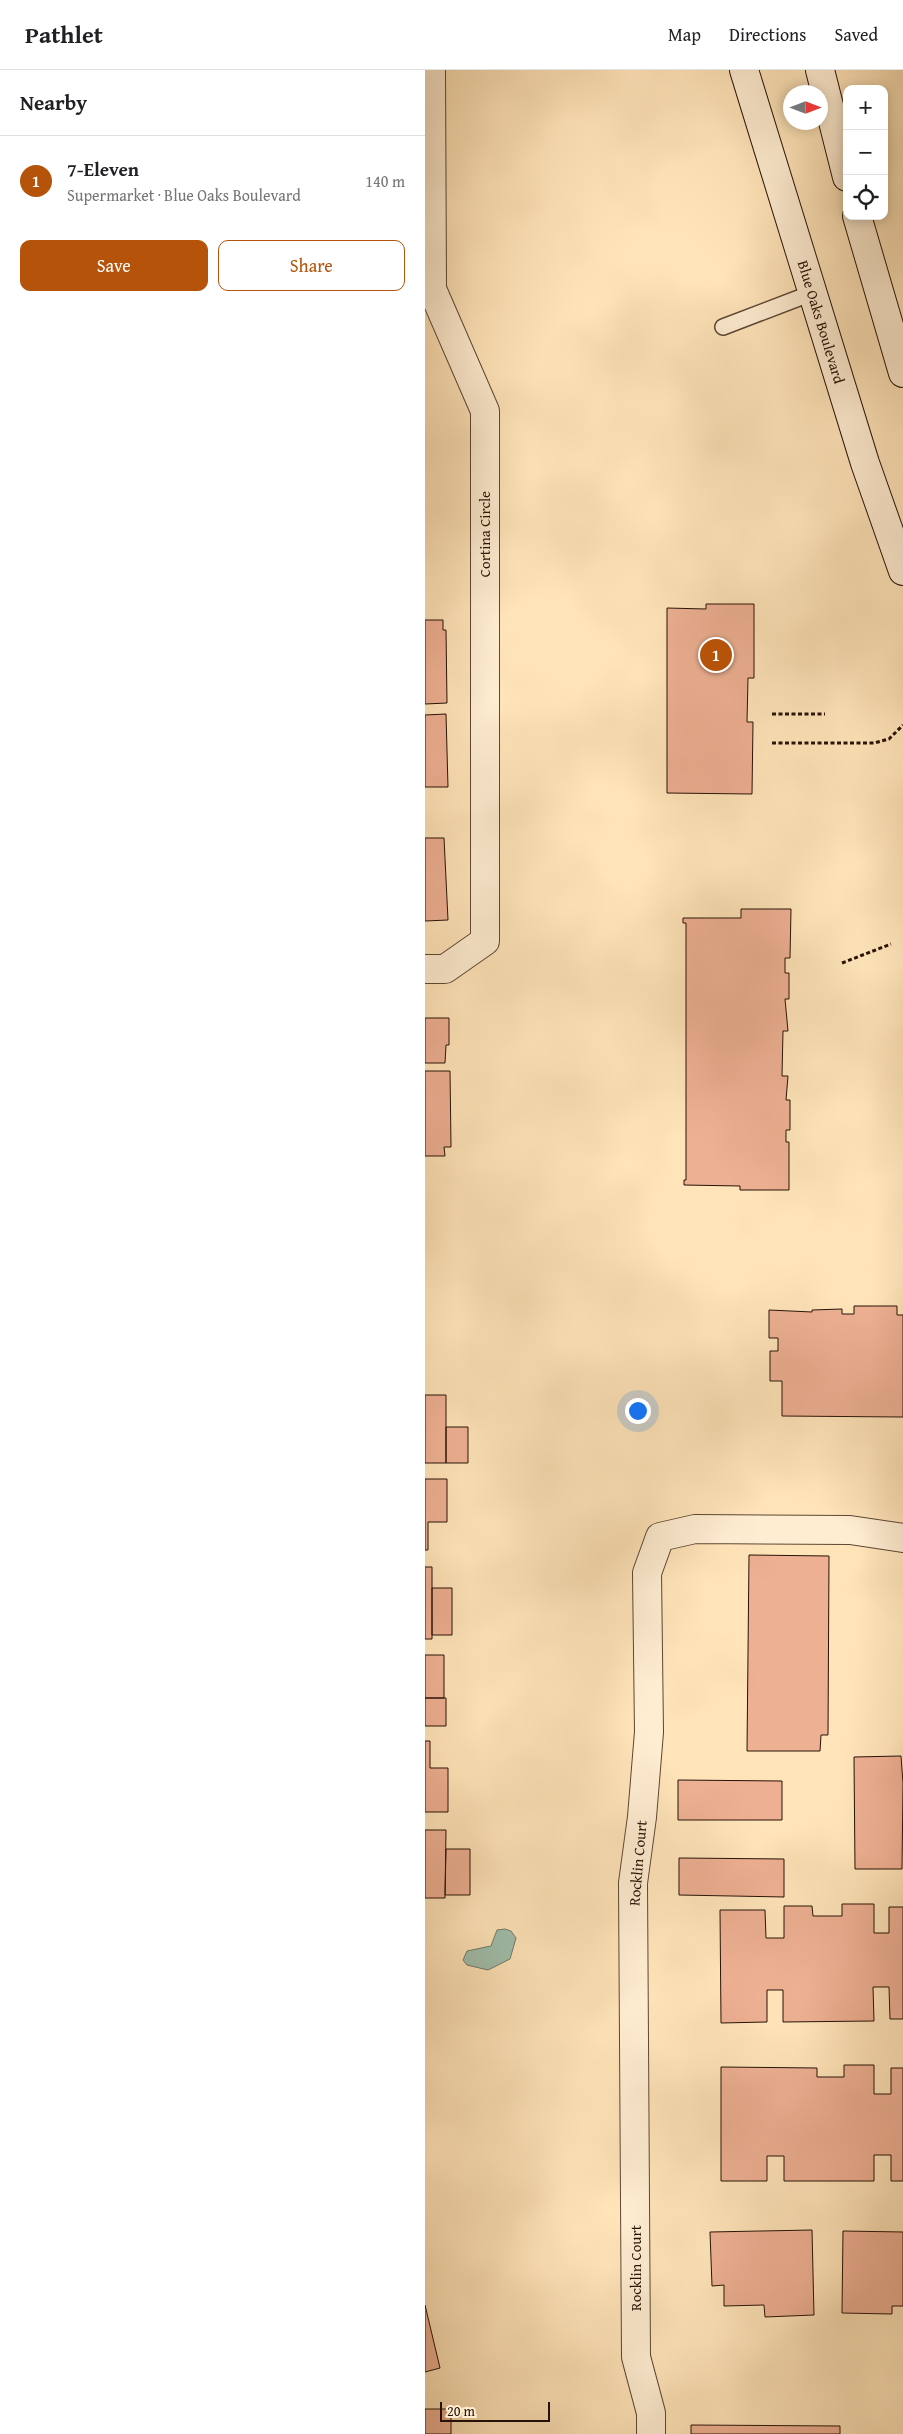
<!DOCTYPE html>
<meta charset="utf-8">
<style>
body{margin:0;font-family:"Gentium Book Plus",serif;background:#f6f6f6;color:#202124}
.controls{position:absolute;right:15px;top:15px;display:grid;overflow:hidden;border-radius:10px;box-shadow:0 2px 12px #0003}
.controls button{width:45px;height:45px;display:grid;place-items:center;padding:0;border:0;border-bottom:1px solid #e0e0e0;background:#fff;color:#202124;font:25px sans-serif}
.compass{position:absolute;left:358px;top:15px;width:45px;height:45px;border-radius:50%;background:#fff;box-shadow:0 2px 12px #0003;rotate:90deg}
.scale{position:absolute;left:15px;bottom:12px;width:110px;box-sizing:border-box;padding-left:5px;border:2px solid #261207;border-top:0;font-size:14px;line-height:18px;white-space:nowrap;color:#261207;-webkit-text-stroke:4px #ffedd2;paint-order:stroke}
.you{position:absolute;left:212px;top:1340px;width:18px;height:18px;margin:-12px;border:4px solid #fff;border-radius:50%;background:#1a73e8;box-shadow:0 0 0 8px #1a73e833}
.badge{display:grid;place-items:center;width:32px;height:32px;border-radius:50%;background:#b45309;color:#fff;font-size:16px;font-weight:700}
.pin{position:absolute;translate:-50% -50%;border:2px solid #fff;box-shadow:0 1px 5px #0006}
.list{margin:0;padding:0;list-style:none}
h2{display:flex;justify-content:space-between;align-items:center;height:65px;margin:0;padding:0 20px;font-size:21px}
h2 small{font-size:16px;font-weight:400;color:#757577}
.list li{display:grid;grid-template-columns:32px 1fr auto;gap:15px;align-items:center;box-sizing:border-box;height:90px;padding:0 20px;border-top:1px solid #e0e0e0}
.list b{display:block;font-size:19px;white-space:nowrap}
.list p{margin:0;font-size:16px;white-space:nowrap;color:#757577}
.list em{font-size:16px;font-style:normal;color:#757577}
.actions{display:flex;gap:10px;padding:15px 20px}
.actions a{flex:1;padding:11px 0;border:1px solid #b45309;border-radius:10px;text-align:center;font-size:18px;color:#b45309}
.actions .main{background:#b45309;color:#fff}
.icon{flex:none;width:28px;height:28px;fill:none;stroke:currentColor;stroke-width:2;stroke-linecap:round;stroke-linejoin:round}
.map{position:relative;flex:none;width:478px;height:2364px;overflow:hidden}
header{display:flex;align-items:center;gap:30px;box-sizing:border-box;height:70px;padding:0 25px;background:#fff;border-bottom:1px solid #e0e0e0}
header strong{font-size:24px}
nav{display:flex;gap:28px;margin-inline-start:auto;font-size:18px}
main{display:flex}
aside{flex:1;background:#fff}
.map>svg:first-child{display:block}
</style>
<header>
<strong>Pathlet</strong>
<nav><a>Map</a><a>Directions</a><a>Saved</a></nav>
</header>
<main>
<aside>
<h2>Nearby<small></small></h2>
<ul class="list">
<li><span class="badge">1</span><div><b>7-Eleven</b><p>Supermarket · Blue Oaks Boulevard</p></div><em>140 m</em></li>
</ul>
<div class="actions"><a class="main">Save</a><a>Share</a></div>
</aside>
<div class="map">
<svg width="478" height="2364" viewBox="0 0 478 2364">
<rect width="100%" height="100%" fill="#ffe4b9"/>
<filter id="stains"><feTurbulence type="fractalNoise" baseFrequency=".004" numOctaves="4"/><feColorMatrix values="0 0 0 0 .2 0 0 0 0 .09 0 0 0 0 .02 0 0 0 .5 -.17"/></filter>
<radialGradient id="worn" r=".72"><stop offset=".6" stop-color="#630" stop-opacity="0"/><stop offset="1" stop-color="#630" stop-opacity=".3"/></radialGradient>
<path fill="#a0bfad" stroke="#6f7a6b" d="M80 1859 86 1861 91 1868 85 1889 63 1900 42 1895 38 1890 42 1881 66 1876 72 1860Z"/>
<path fill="#eeb093" stroke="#261207" d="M281 534H329V608H323L322 652H328L327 724 242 723V538L281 539Z
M0 550H18V560H21L22 633 0 634Z
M21 644 23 717H0V645Z
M0 768H19L23 850 0 851Z
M316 839H366L365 888H360V903H364V929H360L363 961H358L357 1006H363L361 1030H365V1060H361V1072H364V1120H315V1116L259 1115V1110H261V853H258V848H316Z
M0 948H24V975H21L20 993H0Z
M0 1001H25L26 1077H19L20 1086H0Z
M429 1236H472V1245H478V1347L357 1346V1311H345V1281H353V1268H344V1240L387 1242V1240L417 1239V1244H429Z
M0 1325H21V1393H0Z
M21 1357H43V1393H21Z
M0 1409H22V1452H3V1480H0Z
M324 1485 404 1486 403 1665H396L395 1681H322Z
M0 1497H7V1569H0Z
M7 1518H27V1565H7Z
M0 1585H19V1628H0Z
M0 1628H21V1656H0Z
M0 1671H5V1698H23V1742H0Z
M476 1686 478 1713 477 1799H430L429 1687Z
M253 1710 357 1711V1750H253Z
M0 1760H21L20 1828H0Z
M21 1779H45V1825H20Z
M254 1788 359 1789V1827L254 1825Z
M417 1834H449V1863H464V1837H478V1949H465L464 1917H448L449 1951 358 1952V1920H342V1952L296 1953 295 1840H340L341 1868H359V1836H387L388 1846H417Z
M419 1995H449V2024H466V1998H478V2111H466V2085H449V2111H359V2086H342V2111H296V1997L392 1998V2007H419Z
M387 2160 389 2245 340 2247 339 2235 299 2236V2215L287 2216 285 2162Z
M418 2161 478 2162V2236H467V2244L417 2243Z
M0 2235 15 2298 0 2302Z
M0 2339H26V2364H0Z
M266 2355 415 2356V2364H266Z"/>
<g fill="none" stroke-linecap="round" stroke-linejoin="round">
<defs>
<path id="lane" d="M298 257 387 223"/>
<path id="street" d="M0 899H20L60 871V341L7 219 6 0
M226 2364V2343L211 2287 208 1813 217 1747 224 1662 222 1503 235 1467 270 1459 425 1460 478 1468"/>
<path id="secondary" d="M319 0 440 393 478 501
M395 0 422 107
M432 146 478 303"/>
</defs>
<use href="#lane" stroke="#5c4634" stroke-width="18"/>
<use href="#street" stroke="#5c4634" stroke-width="30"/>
<use href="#secondary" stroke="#261207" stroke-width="30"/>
<path stroke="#261207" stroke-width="3" stroke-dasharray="4 2.5" stroke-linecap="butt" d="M347 644H400
M347 673H449L464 669 478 655
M417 893 466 874"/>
<use href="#lane" stroke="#ffedd2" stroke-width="15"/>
<use href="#street" stroke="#ffedd2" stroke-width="28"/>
<use href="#secondary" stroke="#ffedd2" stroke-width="28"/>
</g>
<g text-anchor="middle" stroke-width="4" stroke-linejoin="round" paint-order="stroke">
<g font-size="15" fill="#261207" stroke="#ffedd2">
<text transform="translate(396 252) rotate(73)" y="5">Blue Oaks Boulevard</text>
<text transform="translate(60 464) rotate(-90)" y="5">Cortina Circle</text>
<text transform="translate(213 1793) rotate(-85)" y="5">Rocklin Court</text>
<text transform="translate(211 2198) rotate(-90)" y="5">Rocklin Court</text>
</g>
</g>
<rect width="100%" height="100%" filter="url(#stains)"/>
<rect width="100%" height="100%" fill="url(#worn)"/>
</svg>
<div class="controls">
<button>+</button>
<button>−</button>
<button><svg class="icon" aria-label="locate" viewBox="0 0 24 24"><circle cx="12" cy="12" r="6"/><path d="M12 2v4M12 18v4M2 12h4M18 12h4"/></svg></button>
</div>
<svg class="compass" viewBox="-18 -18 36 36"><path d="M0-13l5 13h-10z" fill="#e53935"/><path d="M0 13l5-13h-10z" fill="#757577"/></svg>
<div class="scale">20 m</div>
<div class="you"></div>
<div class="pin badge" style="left:291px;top:585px">1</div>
</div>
</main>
